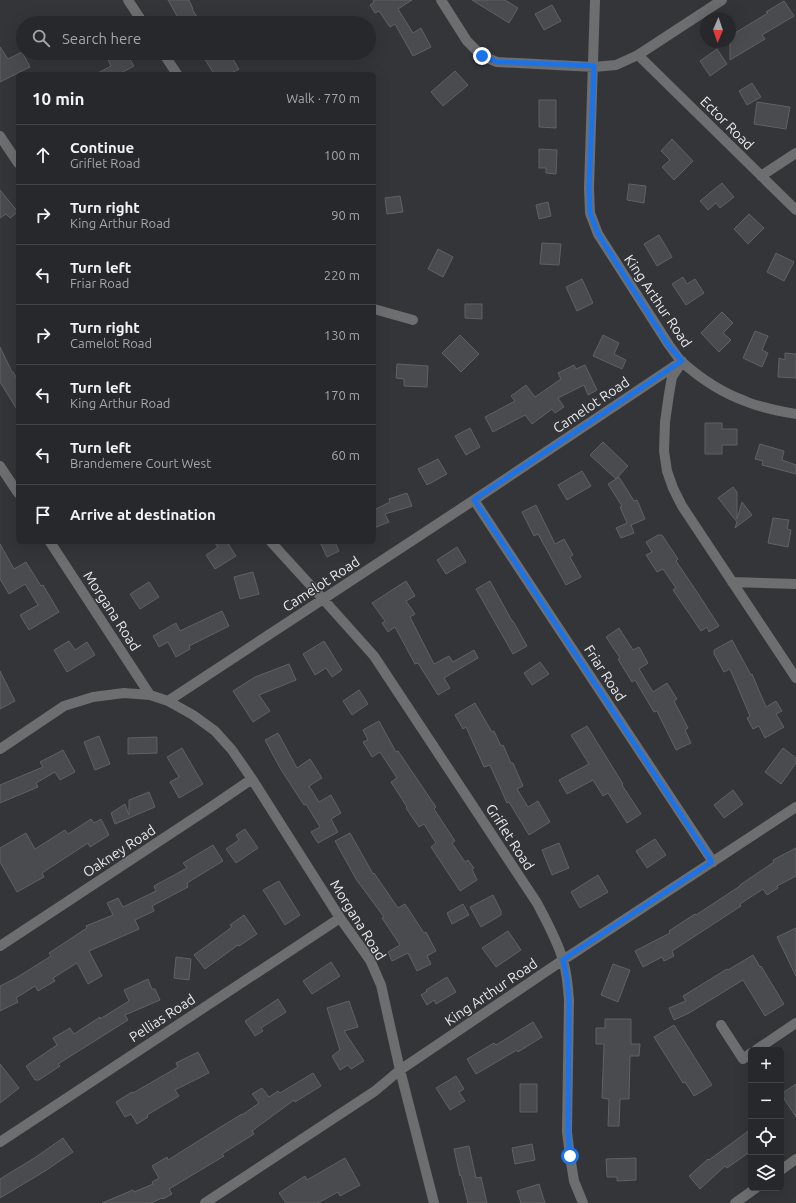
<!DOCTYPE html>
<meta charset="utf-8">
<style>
body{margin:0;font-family:Ubuntu,sans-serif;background:#2f3033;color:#f1f3f6}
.controls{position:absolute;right:12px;bottom:12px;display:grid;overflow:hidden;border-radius:6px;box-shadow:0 4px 16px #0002}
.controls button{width:36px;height:36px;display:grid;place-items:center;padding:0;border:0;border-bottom:1px solid #434447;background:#27282b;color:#f1f3f6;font:20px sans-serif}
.compass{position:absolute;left:700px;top:12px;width:36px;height:36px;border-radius:50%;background:#27282b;box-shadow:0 4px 16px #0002;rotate:182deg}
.stop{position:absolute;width:12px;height:12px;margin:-9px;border:3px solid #1a73e8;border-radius:50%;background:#fff}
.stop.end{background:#1a73e8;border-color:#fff;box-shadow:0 1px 4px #0008}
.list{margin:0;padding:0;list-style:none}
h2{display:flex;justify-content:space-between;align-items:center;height:52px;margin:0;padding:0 16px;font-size:17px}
h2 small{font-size:13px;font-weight:400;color:#a4a6a9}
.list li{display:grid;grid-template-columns:26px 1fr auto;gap:12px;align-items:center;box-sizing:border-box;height:60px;padding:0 16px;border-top:1px solid #434447}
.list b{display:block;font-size:15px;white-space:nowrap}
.list p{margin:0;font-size:13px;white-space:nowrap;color:#a4a6a9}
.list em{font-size:13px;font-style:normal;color:#a4a6a9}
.icon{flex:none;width:22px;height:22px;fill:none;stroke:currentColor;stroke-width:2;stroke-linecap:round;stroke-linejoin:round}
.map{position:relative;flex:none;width:796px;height:1203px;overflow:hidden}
.search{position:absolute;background:#27282b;box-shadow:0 4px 16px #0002;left:16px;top:16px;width:360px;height:44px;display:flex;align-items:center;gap:10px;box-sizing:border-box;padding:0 14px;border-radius:22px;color:#a4a6a9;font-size:15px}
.panel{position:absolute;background:#27282b;box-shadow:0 4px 16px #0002;left:16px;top:72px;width:360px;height:472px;border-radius:6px}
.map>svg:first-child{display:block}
</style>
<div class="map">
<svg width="796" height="1203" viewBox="0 0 796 1203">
<rect width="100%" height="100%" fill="#343539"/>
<path fill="#4a4b4f" stroke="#606165" d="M168 0H189L193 9H192L201 23H181Z
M373 0H412L398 9 413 33 421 28 431 47 413 56 395 24 390 27 379 11 375 13 370 5 374 2Z
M472 0H505L518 8 509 23Z
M784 1 794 16 762 35 765 39 730 60V36L768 13 766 12Z
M552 5 561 21 544 30 535 14Z
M0 47 8 59 22 52 30 67 0 82Z
M717 49 727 64 710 76 700 61Z
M105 53H126L134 66 119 74H96L111 66Z
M201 53H229L239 69 230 74H214Z
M455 71 468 85 443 106 431 92Z
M752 83 761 97 747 105 739 91Z
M539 100H556V128L539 127Z
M757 102 790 107 786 129 754 124Z
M672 139 693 161 674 180 662 167 670 160 661 151Z
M539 149 557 150 556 174 546 173V168H539Z
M722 183 734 197 720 208 716 203 708 210 700 201Z
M629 184 646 186 644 203 627 200Z
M0 190 18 212 10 218 6 214 0 218Z
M400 196 403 212 387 214 385 198Z
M548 202 551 216 539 219 536 205Z
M749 214 764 228 748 244 734 229Z
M659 235 672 257 657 266 644 244Z
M542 243 561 244 559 265 540 264Z
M438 249 453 257 443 277 428 269Z
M776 253 794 262 784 281 767 272Z
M683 277 687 284 695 279 704 293 686 305 672 284Z
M582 279 593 303 577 311 566 287Z
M465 304H482V319L465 318Z
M722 312 733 323 723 333 731 340 719 352 701 333Z
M755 331 768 336 762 350 768 353 762 367 743 358Z
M460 335 479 354 461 372 442 353Z
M603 335 619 343 614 354 626 360 622 369 593 356Z
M0 347 12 372H13L18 380V411L0 382Z
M785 353 796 354V378L778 377 779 358 785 360Z
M397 364 428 366 427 387 404 386V379L396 378Z
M574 365 576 369 585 365 597 390 588 395 584 385 558 398 564 407 555 413 552 409 532 424 525 415 493 432 485 417 515 401 511 396 526 385 535 397 561 379 558 373Z
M705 423H722V429H737V445H722V454H705Z
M470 428 480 447 466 455 455 436Z
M603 442 628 466 616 479 619 477 634 501 637 500 645 519 631 525 634 533 621 538 616 528 627 523 620 507 622 506 608 484 616 479 590 455Z
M760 444 784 451 782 460 796 465V474L762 465 763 461 755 459Z
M438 459 447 474 427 485 418 469Z
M582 471 591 486 567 500 558 485Z
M733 487 737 492V519L742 502 752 515 735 528 737 522 718 498Z
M407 493 412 506 385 514 389 522 374 528V510L390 502 389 499Z
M536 505 555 544 564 539 573 555 570 557 581 577 566 585 538 534 534 536 522 512Z
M773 518 789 520 787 529 791 530 788 547 768 543Z
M658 535H662L678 559 676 561 699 595 719 626 709 632 707 627 701 631 673 590 676 588 663 569 657 572 646 555 652 552 646 542Z
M214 542H227L236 556 215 569 206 555 218 547Z
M320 542H335L339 551 327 557Z
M0 544 14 569 26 562 41 586 43 585 59 612 29 630 20 615 38 605 25 584 9 594 0 579Z
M457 547 466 562 446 574 437 560Z
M253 572 259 594 240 599 234 577Z
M406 581 415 596 406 601 415 614 410 617 434 664 449 656 453 662 474 650 478 658 444 678 450 688 438 695 418 663 415 664 395 627 388 632 382 623 385 621 372 603Z
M490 581 512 621H513L527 646 513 654 476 589Z
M149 582 159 597 140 609 130 594Z
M222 611 229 626 189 646 190 649 176 657 168 642 159 647 153 636 176 623 180 631Z
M619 628 633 650 639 647 648 663 639 669 653 692 667 683 677 699 674 701 688 728 685 730 691 743 676 750 657 711 654 712 635 680 632 682 618 659 620 658 606 637Z
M732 640 751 675 752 674 766 707 776 701 782 711 776 714 784 727 765 738 759 726 753 729 747 718 750 716 730 669 724 672 714 654V650Z
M69 641 75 650 87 642 95 655 67 672 54 650Z
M324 641 342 670 332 677 326 668 315 675 303 654Z
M540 662 549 674 532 685 524 673Z
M289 664 296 680 259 695 270 711 253 722 233 691 255 677Z
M0 671 15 701 0 709Z
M359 690 368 704 352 715 343 701Z
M475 703 492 732 494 731 501 746 503 745 511 763H513L523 786 517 789 528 807 538 801 550 822 529 835 509 802 507 803 490 765 484 767 466 727 463 729 455 715Z
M379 721 396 752 398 751 436 807 434 809 455 841 452 843 465 862 468 860 474 868 472 869 477 880 460 891 431 847 436 843 424 824 419 827 406 808 407 807 391 782 397 778 380 752 372 757 363 742 368 740 363 730Z
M587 726 623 784 622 785 641 814 627 823 608 793 603 796 593 780 567 794 559 780 589 764 571 735Z
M278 733 297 768 310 759 322 778 309 786 319 802 331 795 341 813 331 819 338 832 318 843 311 832 320 827 306 804 304 805 280 768 265 740Z
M99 736 110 764 95 770 84 742Z
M157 737V753L128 754V738Z
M182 748 203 784 179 798 170 782 179 777 167 757Z
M783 748 796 758V763L781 784 765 772Z
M63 750 75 772 60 780 55 772 36 783 38 787 0 803V785L43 767 40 762Z
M733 790 743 804 724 818 714 805Z
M149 792 155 807 115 824 111 813 125 804 129 815V800Z
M91 819 94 823 101 819 109 835 90 847 88 843 42 873 44 877 17 892 0 862V848L26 833 35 849 65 830 68 834Z
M245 829 258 848 236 863 226 849 239 840 236 835Z
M350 833 373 874 374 873 398 908 405 904 424 933 426 932 436 951 427 956 431 964 417 971 408 953 392 961 388 952 400 945 382 918 384 917 356 879 335 841Z
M655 839 666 855 647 868 636 851Z
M559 843 569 868 552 875 542 850Z
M213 845 223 861 187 883 188 887 152 906 154 911 135 920 139 929 89 951 102 976 88 984 77 963 53 978 55 981 38 991 35 986 16 998 18 1002 0 1011V986L16 978 51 956 49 953 87 928 86 926 113 915 107 903 118 898 123 907 156 891 154 886 187 868 183 863Z
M796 848V876L777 886 778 888 767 895 763 889 740 904 741 906 672 951 674 956 664 961 662 957 643 967 635 951 670 933 669 931 695 914 696 915 740 886V885L774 862 773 860Z
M598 875 608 892 580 908 571 892Z
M279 881 300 915 285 925 263 890Z
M493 895 501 911V915L481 927 470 907Z
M463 904 469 915 452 924 447 913Z
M244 915 257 934 239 946 238 945 205 969 194 955 232 927 230 925Z
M796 928V976L777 937Z
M508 931 521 950 496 967 482 948Z
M753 955 760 967 761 966 784 1004 765 1016 743 980 689 1013 674 1020 669 1008 686 1001 683 996 727 969 728 970Z
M176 957 191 959 189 980 174 978Z
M331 962 340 976 312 994 303 981Z
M613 964 630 970 618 1002 601 995Z
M447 977 456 992 436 1004 434 1000 427 1005 421 995 427 991 426 990Z
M148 979 152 989H155L160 1000 125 1015 128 1020 58 1064 60 1066 39 1080H35L26 1066 57 1045 53 1038 70 1028 74 1034 100 1017V1019L129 1001 124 990Z
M278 999 286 1012 261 1028 263 1031 255 1036 245 1021Z
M349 1001 358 1027 344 1031 364 1061 351 1069 348 1065 340 1070 332 1056 340 1050 327 1008Z
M605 1019H631V1044H640L639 1056H630L629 1099H620L619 1126H608L609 1099 602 1098 604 1044H596V1028H605Z
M533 1022 542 1037 518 1052 517 1050 476 1074 467 1059 494 1043 496 1045Z
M674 1025 712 1085 694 1096 685 1082 683 1083 654 1037Z
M198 1052 209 1073 175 1090 179 1096 147 1115 148 1117 137 1124 131 1114 125 1117 116 1102 132 1092 133 1093 178 1067 176 1063Z
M0 1064 19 1088 0 1103Z
M313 1073 321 1086 295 1102 294 1100 252 1131 254 1134 222 1154 224 1156 169 1189 172 1194 163 1199 162 1198 151 1203H102L133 1190 134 1192 153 1184 152 1182 159 1178 152 1166 167 1157 168 1160 219 1128 242 1114V1115L259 1103 252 1094 262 1088 269 1097 278 1091 280 1093Z
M456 1076 464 1089 459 1092 465 1101 450 1110 436 1088Z
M520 1084H537V1112H520Z
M796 1084V1117L781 1094Z
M751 1129V1151L727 1168 725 1166 700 1189 689 1176 708 1159 709 1160Z
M63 1138 73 1152 45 1171 0 1198V1179L36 1157Z
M532 1144 535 1160 515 1164 512 1148Z
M469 1146 476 1178 481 1177 487 1203H468L461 1175 460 1176 454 1149Z
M345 1158 360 1185 340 1196 338 1192 318 1203H286L279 1193 305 1176 307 1180Z
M636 1158V1180L617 1181V1177H607L606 1159Z
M539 1184 545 1203H521L517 1191Z"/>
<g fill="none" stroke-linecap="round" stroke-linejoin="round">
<path stroke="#6d6e70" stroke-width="10" d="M128 0 143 23
M441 0 467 41 482 56 497 62 594 67 616 65 638 55 722 0
M595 0 589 188 590 213 598 234 669 345C673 350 677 357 682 362 700 378 723 393 745 401 761 408 779 411 796 414
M163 53 177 74
M638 55 796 210
M0 136 18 163
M761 176 796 153
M374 309 413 320
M680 365 672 377 669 394 665 422 664 451 667 471 673 488 682 506 796 678
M0 466 18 493
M474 500 713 862
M50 542 150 695
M271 542 323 599 374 656 537 903C547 922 557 940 563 960 567 973 568 986 569 1000L567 1132 570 1156 574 1181 583 1203
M732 582 796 584
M168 701 193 715 215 731 232 750 252 779 340 918 370 960 381 985 400 1070 434 1203
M0 749 64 706 93 697 124 693 150 695 168 701 474 500 682 361
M0 946 211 807 252 779
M721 1025 743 1059 751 1053
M756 1050 796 1023
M0 1142 340 918
M781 1170 796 1159
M205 1203 375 1091 400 1070 563 960 796 807
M735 1203 756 1188"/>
</g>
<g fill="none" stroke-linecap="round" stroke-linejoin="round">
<path stroke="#1a73e8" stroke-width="5" d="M482 56 497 62 594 66 589 188 590 213 598 234 668 345 682 361 474 500 712 862 563 960 567 979 569 1000 568 1132 570 1156"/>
</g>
<g text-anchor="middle" stroke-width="3" stroke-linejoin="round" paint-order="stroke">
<g font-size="14" fill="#ebebee" stroke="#343539">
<text transform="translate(727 123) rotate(45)" y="5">Ector Road</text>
<text transform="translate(658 301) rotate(56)" y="5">King Arthur Road</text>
<text transform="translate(591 405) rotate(-34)" y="5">Camelot Road</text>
<text transform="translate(321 584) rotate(-33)" y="5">Camelot Road</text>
<text transform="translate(112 611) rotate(57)" y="5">Morgana Road</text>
<text transform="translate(605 673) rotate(57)" y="5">Friar Road</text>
<text transform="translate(510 837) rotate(57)" y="5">Griflet Road</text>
<text transform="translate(119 851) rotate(-33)" y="5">Oakney Road</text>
<text transform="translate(358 920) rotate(58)" y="5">Morgana Road</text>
<text transform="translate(491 992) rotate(-34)" y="5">King Arthur Road</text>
<text transform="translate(162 1018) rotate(-33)" y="5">Pellias Road</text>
</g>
</g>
</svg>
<div class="controls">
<button>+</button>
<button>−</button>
<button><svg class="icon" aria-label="locate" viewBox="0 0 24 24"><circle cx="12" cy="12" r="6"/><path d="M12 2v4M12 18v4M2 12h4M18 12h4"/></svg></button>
<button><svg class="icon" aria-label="layers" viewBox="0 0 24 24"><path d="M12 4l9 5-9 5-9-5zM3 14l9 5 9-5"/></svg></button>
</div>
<svg class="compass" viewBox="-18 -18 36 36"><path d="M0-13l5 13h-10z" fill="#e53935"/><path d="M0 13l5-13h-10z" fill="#a4a6a9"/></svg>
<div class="stop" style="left:570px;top:1156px"></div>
<div class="stop end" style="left:482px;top:56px"></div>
<div class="search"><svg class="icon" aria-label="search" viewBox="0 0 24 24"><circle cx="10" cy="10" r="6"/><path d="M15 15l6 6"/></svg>Search here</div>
<section class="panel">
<h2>10 min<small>Walk · 770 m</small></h2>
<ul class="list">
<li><svg class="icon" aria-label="ahead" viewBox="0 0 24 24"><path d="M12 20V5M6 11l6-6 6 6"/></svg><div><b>Continue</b><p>Griflet Road</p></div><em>100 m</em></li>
<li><svg class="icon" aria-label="right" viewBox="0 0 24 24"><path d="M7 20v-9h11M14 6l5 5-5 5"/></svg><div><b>Turn right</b><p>King Arthur Road</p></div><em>90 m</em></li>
<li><svg class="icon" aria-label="left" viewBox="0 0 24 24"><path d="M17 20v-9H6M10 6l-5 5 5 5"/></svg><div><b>Turn left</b><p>Friar Road</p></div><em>220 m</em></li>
<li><svg class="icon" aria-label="right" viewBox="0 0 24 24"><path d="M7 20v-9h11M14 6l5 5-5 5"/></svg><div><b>Turn right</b><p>Camelot Road</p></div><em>130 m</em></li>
<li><svg class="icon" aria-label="left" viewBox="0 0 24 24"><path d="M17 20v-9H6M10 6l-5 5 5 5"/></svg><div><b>Turn left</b><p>King Arthur Road</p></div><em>170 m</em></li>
<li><svg class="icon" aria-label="left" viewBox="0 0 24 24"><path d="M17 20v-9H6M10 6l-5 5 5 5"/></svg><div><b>Turn left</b><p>Brandemere Court West</p></div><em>60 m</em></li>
<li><svg class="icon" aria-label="arrive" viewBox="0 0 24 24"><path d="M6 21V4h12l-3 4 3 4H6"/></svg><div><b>Arrive at destination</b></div></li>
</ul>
</section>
</div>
